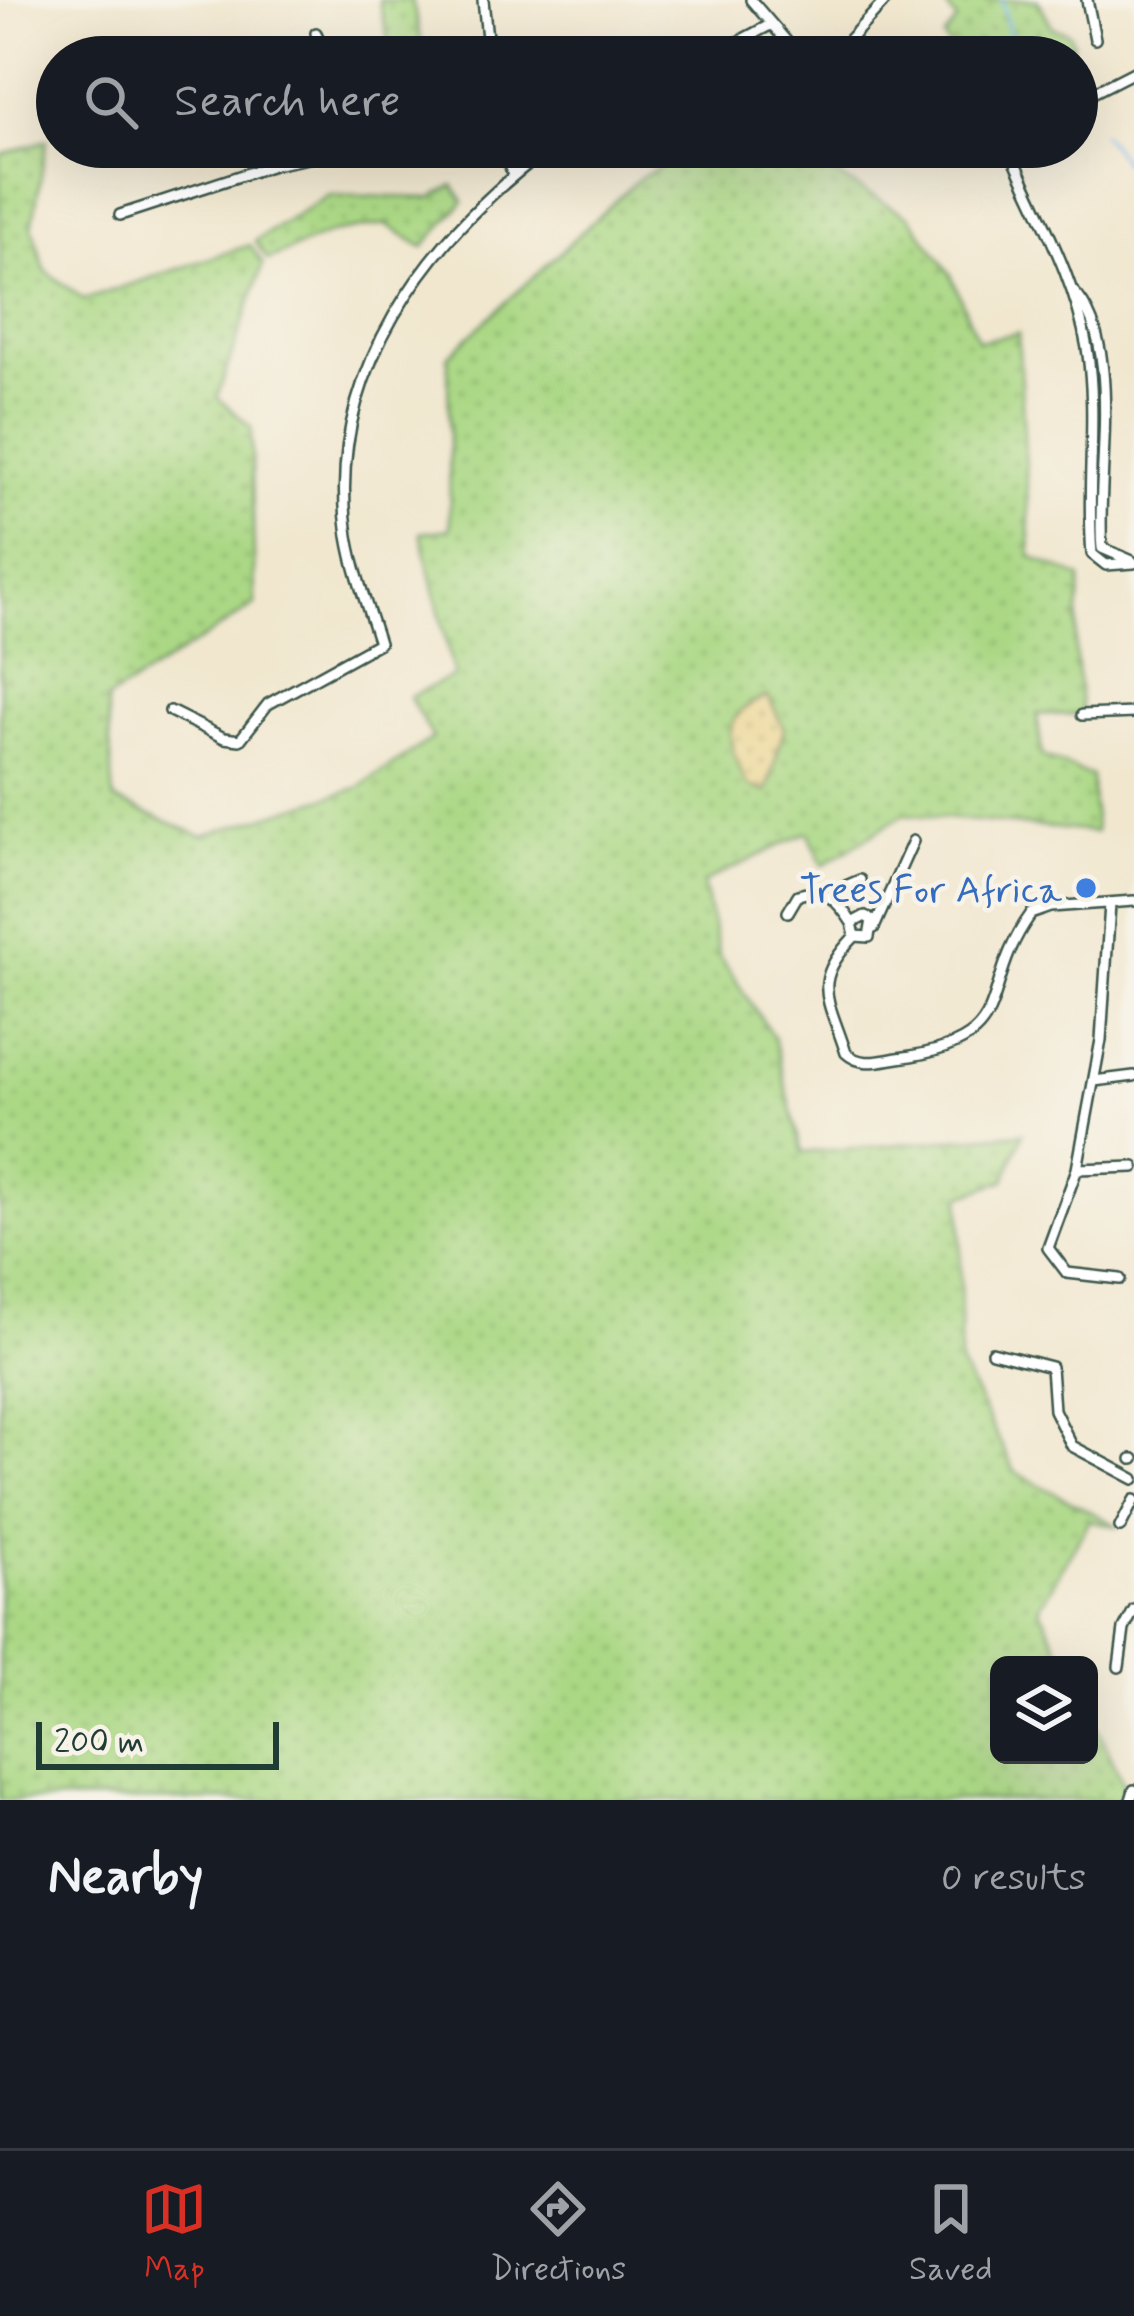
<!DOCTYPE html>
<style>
body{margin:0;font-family:Mynerve,sans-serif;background:#242831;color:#f1f3f6}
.controls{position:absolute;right:36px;bottom:36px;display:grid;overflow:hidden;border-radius:18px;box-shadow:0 12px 48px #0002}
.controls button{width:108px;height:108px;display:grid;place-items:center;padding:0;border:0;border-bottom:3px solid #363941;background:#171b24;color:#f1f3f6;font:60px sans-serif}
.scale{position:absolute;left:36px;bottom:30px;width:243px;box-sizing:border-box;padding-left:12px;border:6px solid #1f3d34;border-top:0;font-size:33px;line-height:42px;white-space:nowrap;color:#1f3d34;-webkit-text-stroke:9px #f7f3e8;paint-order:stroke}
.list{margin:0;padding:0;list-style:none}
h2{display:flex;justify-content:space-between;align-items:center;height:156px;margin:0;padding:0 48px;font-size:51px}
h2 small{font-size:39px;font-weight:400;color:#9ea1a6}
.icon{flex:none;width:66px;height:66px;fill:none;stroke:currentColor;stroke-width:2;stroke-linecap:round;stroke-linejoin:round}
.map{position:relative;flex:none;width:1134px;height:1800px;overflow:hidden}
.search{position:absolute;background:#171b24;box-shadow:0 12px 48px #0002;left:36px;right:36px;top:36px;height:132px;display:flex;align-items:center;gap:30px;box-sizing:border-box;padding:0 42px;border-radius:66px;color:#9ea1a6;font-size:45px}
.sheet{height:348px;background:#171b24}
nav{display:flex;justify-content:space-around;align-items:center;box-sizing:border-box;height:168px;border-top:3px solid #363941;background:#171b24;font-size:33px;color:#9ea1a6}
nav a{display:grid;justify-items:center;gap:6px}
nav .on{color:#d93025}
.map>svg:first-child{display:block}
</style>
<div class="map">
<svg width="1134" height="1800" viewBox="0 0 1134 1800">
<defs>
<pattern id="grass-dots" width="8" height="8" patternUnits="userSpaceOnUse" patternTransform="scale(3)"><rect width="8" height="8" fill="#abd885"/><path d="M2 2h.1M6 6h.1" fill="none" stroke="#93ba73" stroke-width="1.8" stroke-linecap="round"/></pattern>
<pattern id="sand-dots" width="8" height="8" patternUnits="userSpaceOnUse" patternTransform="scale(3)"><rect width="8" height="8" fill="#eeda9e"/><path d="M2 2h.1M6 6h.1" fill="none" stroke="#ccbc89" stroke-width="1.8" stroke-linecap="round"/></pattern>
</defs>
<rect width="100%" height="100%" fill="#f7f3e8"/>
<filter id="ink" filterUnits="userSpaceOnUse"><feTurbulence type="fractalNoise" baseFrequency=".00833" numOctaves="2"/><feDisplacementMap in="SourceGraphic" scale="24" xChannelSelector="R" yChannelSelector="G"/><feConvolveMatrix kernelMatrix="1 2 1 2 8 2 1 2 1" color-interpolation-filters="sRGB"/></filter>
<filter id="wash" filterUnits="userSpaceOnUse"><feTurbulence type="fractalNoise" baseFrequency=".004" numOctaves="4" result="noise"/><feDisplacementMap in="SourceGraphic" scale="48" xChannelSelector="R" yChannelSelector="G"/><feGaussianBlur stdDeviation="2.7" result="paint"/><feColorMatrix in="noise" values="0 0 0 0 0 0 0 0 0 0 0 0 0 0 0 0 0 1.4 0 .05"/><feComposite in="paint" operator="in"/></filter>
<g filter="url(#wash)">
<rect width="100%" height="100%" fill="#f1e7cf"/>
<path fill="url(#grass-dots)" stroke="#658a5c" stroke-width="3" d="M379 0H412L425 57H392Z
M942 0H1038L1053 28 1069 33 1073 43 1067 57H956L944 38 957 21Z
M47 140 32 227 45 270 84 300 250 245 263 264 217 397 251 427 255 605 107 700 114 800 202 836 358 788 433 738 409 697 454 676 421 533 450 529 448 356 641 177 698 147H785L910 217 951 275 978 341 1018 333 1031 556 1081 578 1075 649 1082 715 1037 714 1042 756 1091 776 1095 832 904 814 823 865 808 832 703 883 719 955 774 1038 802 1153 1023 1133 1005 1180 961 1196 960 1364 1015 1472 1120 1527 1090 1520 1039 1607 1067 1665H999V1755H1089V1709L1131 1800H0V155Z
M453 185 464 201 423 247 386 224 331 233 268 260 255 241 329 195 431 198Z"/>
<path fill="url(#sand-dots)" stroke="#868c69" stroke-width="3" d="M768 696 784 729 767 792 747 785C729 745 714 716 768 696Z"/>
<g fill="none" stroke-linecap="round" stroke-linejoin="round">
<path stroke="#7fbaf1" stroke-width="3" d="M1002 0 1012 45 1038 57
M1102 134 1134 173"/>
</g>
</g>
<g filter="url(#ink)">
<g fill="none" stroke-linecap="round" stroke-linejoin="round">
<defs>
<path id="minor" d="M483 0 489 57
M751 0 800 57
M1087 0 1095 39
M316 33 327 57
M595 41 602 57
M709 57 770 25
M833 57 886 0
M1077 101 1134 72
M502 147 513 175
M1009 147C1037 212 1075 277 1087 348 1098 416 1086 486 1092 554L1106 565 1134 563
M120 215 273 165 365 147
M1072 290C1126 342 1095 479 1102 548L1132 561
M170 711 224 738 240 740 268 704 379 643C368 608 354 573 348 536 324 376 427 238 550 147
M1082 715 1134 713
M1110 904 1101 1040 1077 1169 1048 1248 1067 1273 1120 1279
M842 907 846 886 860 880
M788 912 798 895C825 886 838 901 852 923
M874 928 913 841
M855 936 869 937 872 920 865 916 852 923 855 936C810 982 828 997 846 1053 861 1067 879 1061 898 1058 1023 1041 974 993 1031 914L1051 907 1134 901
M1094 1081 1134 1076
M1077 1169 1134 1167
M992 1352 1051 1367 1054 1410 1072 1446 1134 1479
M1132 1459H1134
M1120 1527 1134 1500
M1119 1667 1124 1629 1134 1610
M1131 1800 1134 1790"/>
</defs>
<use href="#minor" stroke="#3e564b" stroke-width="14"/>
<use href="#minor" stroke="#fff" stroke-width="9"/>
</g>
</g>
<circle fill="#3f7fe0" stroke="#f7f3e8" stroke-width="4.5" cx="1086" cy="888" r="12"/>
<g text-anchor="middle" stroke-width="9" stroke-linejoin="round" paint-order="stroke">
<g font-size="39" fill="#366cbe" stroke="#f7f3e8" text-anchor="end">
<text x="1062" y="902">Trees For Africa</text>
</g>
</g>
</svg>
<div class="controls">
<button><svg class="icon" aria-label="layers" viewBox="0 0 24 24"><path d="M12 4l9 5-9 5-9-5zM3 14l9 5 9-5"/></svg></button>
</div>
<div class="scale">200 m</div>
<div class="search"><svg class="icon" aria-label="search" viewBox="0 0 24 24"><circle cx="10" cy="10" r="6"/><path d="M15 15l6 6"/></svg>Search here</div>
</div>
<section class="sheet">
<h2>Nearby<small>0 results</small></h2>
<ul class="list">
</ul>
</section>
<nav>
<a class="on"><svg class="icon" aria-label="map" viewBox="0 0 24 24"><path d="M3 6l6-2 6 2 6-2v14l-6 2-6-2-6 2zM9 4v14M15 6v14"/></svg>Map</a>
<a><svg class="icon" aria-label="directions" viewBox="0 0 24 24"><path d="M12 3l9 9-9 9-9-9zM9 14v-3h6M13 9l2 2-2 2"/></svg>Directions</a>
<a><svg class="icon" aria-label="saved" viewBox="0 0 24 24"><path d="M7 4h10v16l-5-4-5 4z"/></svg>Saved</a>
</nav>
